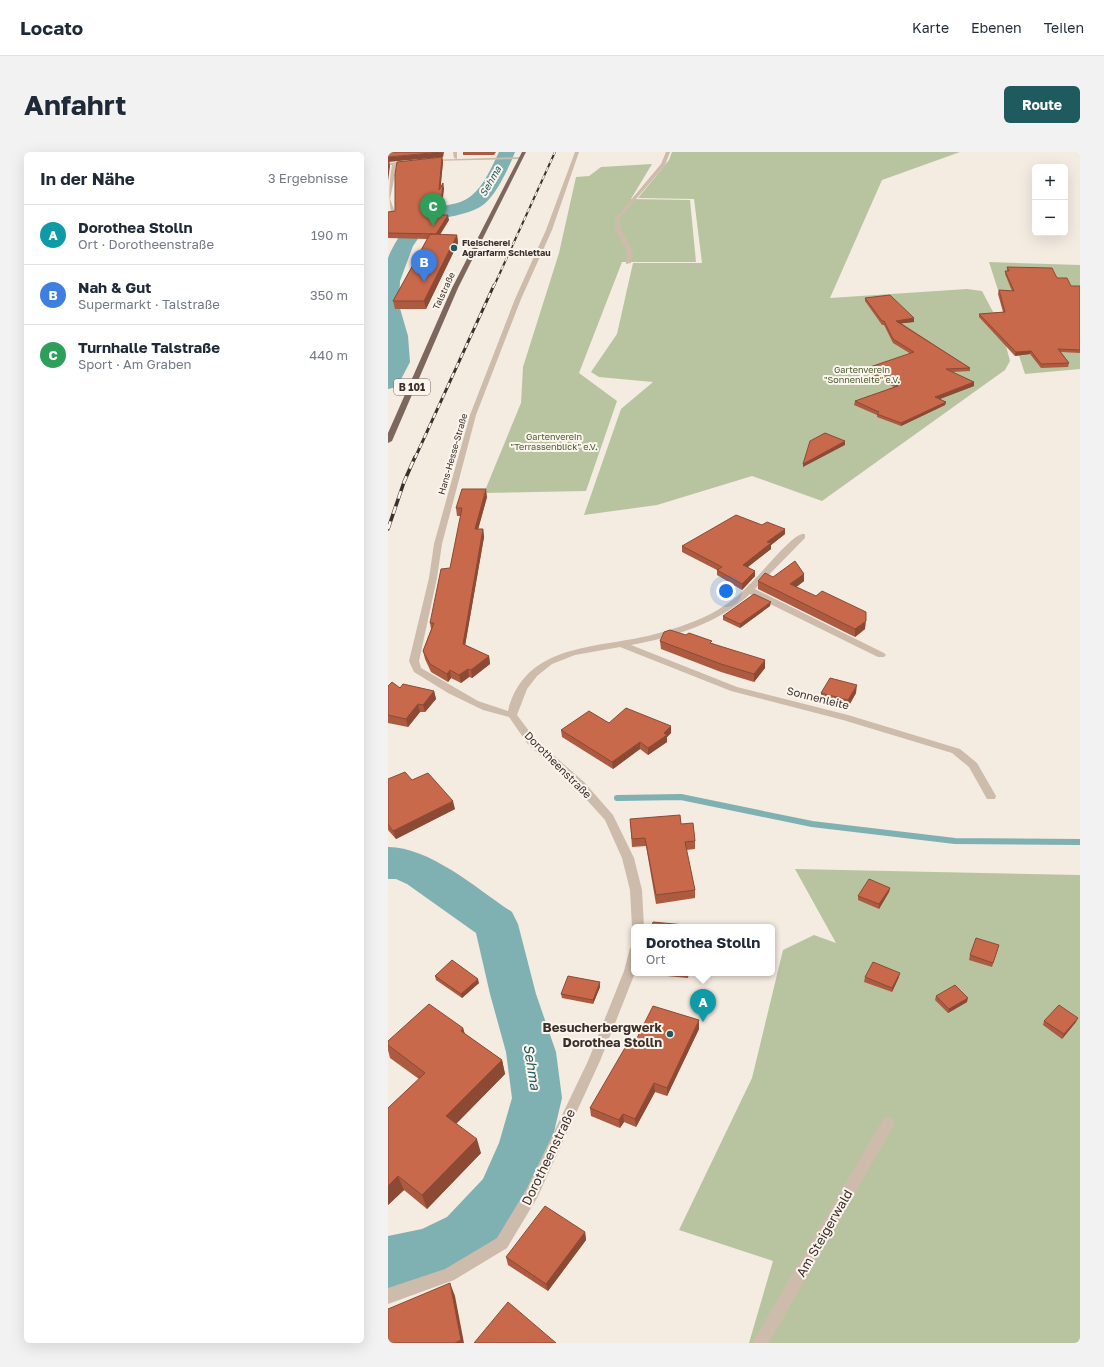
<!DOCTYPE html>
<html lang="de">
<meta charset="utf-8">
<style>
body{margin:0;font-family:"Golos Text",sans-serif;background:#f2f2f3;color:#1f2937}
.controls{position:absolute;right:12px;top:12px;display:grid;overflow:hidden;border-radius:6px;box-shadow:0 4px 16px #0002}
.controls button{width:36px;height:36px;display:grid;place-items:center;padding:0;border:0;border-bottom:1px solid #e0e1e3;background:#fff;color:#1f2937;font:20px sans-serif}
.you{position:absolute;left:338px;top:439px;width:14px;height:14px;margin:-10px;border:3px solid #fff;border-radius:50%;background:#1a73e8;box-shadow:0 0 0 6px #1a73e833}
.badge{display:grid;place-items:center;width:26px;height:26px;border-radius:50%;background:#1f5a5e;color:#fff;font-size:13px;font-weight:700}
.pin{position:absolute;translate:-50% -33px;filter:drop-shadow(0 1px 2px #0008)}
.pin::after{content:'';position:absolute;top:21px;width:14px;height:12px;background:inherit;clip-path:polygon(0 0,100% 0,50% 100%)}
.popup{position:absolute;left:243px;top:772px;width:144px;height:52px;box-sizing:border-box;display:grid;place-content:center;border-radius:6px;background:#fff;filter:drop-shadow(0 1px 3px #0005);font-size:13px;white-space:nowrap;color:#747a83}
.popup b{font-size:15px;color:#1f2937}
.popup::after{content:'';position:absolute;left:50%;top:100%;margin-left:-8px;border:8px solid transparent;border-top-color:#fff}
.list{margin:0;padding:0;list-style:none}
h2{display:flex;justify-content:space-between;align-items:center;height:52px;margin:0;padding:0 16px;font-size:17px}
h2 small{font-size:13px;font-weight:400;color:#747a83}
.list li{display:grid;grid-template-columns:26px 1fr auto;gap:12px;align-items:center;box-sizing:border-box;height:60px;padding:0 16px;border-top:1px solid #e0e1e3}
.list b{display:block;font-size:15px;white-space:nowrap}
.list p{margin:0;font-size:13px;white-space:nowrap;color:#747a83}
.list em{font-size:13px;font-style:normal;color:#747a83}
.map{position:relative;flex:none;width:692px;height:1191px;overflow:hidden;border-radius:6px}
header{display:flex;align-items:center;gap:24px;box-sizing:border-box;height:56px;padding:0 20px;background:#fff;border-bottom:1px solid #e0e1e3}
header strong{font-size:19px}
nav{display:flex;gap:22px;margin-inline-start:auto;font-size:14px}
.intro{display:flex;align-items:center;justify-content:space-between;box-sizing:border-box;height:96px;padding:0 24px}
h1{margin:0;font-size:28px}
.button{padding:10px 18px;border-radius:6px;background:#1f5a5e;color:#fff;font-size:14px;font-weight:700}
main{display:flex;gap:24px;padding:0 24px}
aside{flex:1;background:#fff;border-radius:6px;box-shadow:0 4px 16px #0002}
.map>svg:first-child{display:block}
</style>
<header>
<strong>Locato</strong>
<nav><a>Karte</a><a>Ebenen</a><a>Teilen</a></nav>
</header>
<div class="intro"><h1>Anfahrt</h1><a class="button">Route</a></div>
<main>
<aside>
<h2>In der Nähe<small>3 Ergebnisse</small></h2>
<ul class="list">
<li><span class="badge" style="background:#0f9aa8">A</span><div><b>Dorothea Stolln</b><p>Ort · Dorotheenstraße</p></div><em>190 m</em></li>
<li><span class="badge" style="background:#3f7fe0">B</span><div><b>Nah &amp; Gut</b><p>Supermarkt · Talstraße</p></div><em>350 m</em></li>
<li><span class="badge" style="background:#2e9e5b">C</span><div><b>Turnhalle Talstraße</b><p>Sport · Am Graben</p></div><em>440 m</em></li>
</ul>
</aside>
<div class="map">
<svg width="692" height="1191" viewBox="0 0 692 1191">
<rect width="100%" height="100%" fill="#f4ebe1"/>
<path fill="#b8c4a0" d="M284 0H572L494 28 442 146 579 137 594 139 613 175 622 209 617 218 434 349 364 324 269 353 196 363 233 257 265 230 211 225 203 220 229 182 245 111H314L306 47 250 46 281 8Z
M264 12 243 47 302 48 308 110H234L191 221 229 249 198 339 96 341 133 251 135 215 171 101 188 25 201 24 213 15Z
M601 110 692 113V217L637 222Z
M407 717 692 723V1191H361L385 1109 291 1078 364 926 395 798 426 783 448 791Z"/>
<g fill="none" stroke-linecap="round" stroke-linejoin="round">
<path stroke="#7fb0b2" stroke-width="6" d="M229 646 293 645 424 672 567 689 692 690"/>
<path fill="#7fb0b2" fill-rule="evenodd" d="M111 0H127C121 15 107 47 92 55 78 63 59 65 43 68L25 94 12 129 11 153 20 184 22 210 9 235 0 237V106C4 95 22 65 31 60 44 52 69 56 83 44 96 34 104 14 111 0Z
M0 695C42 695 89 737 124 760L130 772 148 842 168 900 174 946 163 993 133 1063 99 1103 39 1132 0 1140V1084L34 1077 59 1065 95 1027 111 991 124 946 118 900 102 842 88 781 19 732 8 727H0Z"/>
<path fill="#cdbbac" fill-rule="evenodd" d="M65 0H69V7L66 6Z"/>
<path fill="#cdbbac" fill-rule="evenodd" d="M187 0H191L164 78 133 147 88 263 54 392 49 426 31 509 33 516 90 549 120 559C135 498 195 496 245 487 266 483 287 477 307 469 328 461 348 447 364 430 375 420 402 385 414 382H417V386L367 437 496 501 498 503 496 505H490L362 442C329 472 286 485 243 493L349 535 460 563 572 597 589 611 608 644 607 647H599L581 615 564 601 455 568 343 539 232 495 187 503 164 512 149 524 139 537 129 563 147 587 196 630 225 663 246 706 254 738 256 775H246V778L244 775 242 738 234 706 217 668 188 636 139 591 121 565 95 558 60 541 26 520 21 509 41 426 46 392 82 263 127 147 158 78Z
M278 0H282L277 13 231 67 233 77 245 99 243 111 238 112 239 99 227 77V67L273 12Z
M133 5 135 7 42 9 40 8Z
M22 9 24 11 9 13 2 47 8 63 4 64C0 48 1 30 4 13H0V11Z
M246 794V821H247L212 909 149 1046 119 1096 66 1128 0 1152V1136L57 1117 109 1086 139 1036 200 909 236 819 242 796Z
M500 965 505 967 507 971 505 975 381 1191H364L495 967Z"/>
<path fill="#7d675c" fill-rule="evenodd" d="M134 0H138L70 136 4 289 0 291V281L64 136Z"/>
<defs>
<path id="rail-far2" d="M106 134 167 0"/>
<path id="rail-far1" d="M27 306 106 133"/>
<path id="rail" d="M0 377 16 330 27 305"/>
</defs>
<use href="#rail-far2" stroke="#3b302b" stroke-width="2"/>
<use href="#rail-far1" stroke="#3b302b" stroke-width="3"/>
<use href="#rail" stroke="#3b302b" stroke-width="3.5"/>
<use href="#rail-far2" stroke="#fbf5ee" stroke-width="1.5" stroke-dasharray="4.5" stroke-linecap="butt"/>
<use href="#rail-far1" stroke="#fbf5ee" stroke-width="2" stroke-dasharray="5.5" stroke-linecap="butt"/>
<use href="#rail" stroke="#fbf5ee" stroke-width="2.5" stroke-dasharray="8" stroke-linecap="butt"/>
</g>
<path fill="#ac5a40" d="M75 0H108L106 3H75Z
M54 5 55 10 52 36H56L53 63 61 68 52 83H69L70 91 38 157H7L5 149 39 87 0 86V60L7 59Z
M619 115 669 126 683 134H692V201L673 200 681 211 680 215 653 216 642 202 627 204 591 165V162L615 160 610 142 611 138 624 139 617 122V119H619Z
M477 146 526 166V170L513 171 582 216V219L564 220 586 230V234L551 247 558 250 557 253 513 274 489 265V263L466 253 467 249 506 235 479 220V216L523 202 505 191 496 173H494L477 149Z
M99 345 90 377H95L96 385 77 493 101 504 102 512 84 526 81 525 73 531 63 526 60 530 43 520 37 507 35 499 43 477 42 471 62 416 73 364H69L68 356Z
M397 382 383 393V397L359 415 367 419V424L354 438 329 423V418L294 400V394Z
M416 422V429L408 435 477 477 467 485 370 437V429L385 425Z
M382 454 352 476 335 468V464Z
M272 489 324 491 377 516 366 530 333 520 273 497Z
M0 534 46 539 48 547 37 560H32L20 575 0 571Z
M433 541H468L459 557 433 550Z
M221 571 283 581 279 585V590L260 603 252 597 225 617 174 585 173 578Z
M0 627 24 628 67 657 8 687 0 678Z
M242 667 293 672 307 689V697L298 698 307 738V746L268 752 258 694 244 695Z
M502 736 501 740 491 757 470 748V744Z
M610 797 604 815 581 808 582 803Z
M257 821H301L300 826 257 822Z
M47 824 91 831 74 846 48 828Z
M477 825H511L504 840 476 830Z
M212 835 205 852 174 846 173 842Z
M548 844 579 850 560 861 547 848Z
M656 869 688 870 674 887 655 873Z
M75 876 77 882 114 908 117 922 68 972 93 1001 39 1057 16 1038 0 1053V956L31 927 2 906 0 898V889Z
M311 877 279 944 267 940 248 975 236 970 232 976 203 964 202 956 244 896Z
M197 1080 198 1088 160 1139 120 1113 118 1105Z"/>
<path fill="#8c4a34" d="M56 0 55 5 0 10V5Z
M54 5 55 10 52 43 51 38Z
M1 10 2 14 0 29V20Z
M55 31 56 36 52 68V63Z
M60 63 61 68 49 87 48 82Z
M69 83 70 91 38 157 36 149Z
M526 166V170L508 172V169Z
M643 199 642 202 627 204 628 200Z
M586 230V234L547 249V245Z
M558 250 557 253 513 274V271Z
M457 289V293L415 315V312Z
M98 337 99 345 88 385 87 377Z
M95 377 96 385 76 500 75 492Z
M397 377V382L383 393V397L355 419V413L379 390Z
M367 419V424L354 438V432Z
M416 422V429L402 440V432Z
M383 450 382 454 352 476V472Z
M478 469 477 477 467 485V477Z
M101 504 102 512 84 526 83 518Z
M377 508V516L366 530V522Z
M80 517 81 525 73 531 71 523Z
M62 518 63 526 60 530 59 522Z
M469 533 468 541 459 557 460 548Z
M46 539 48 547 37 560 35 553Z
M30 552 32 560 20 575 18 567Z
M283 574V581L279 585V590L260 603V596Z
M252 590V597L225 617 224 610Z
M65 649 67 657 8 687 5 679Z
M502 736 501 740 491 757V752Z
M512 821 511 825 504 840V836Z
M90 827 91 831 74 846 73 842Z
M212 830V835L205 852V848Z
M580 846 579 850 560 861 561 857Z
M690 866 688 870 674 887 676 882Z
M311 868V877L279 944V936Z
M75 876 79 891 73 879Z
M114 908 117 922 62 978 58 964Z
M266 931 267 940 248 975 247 967Z
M235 962 236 970 232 976 231 968Z
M89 987 93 1001 39 1057 34 1043Z
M10 1024 16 1038 0 1053V1034Z
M197 1080 198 1088 160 1139 158 1132Z
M62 1131 67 1144 76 1191H67Z"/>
<path fill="#c8694b" stroke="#8c4a34" d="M0 0H54L0 5Z
M54 5 51 38 55 31 52 63H60L48 82 0 81V60L7 59V23L9 10Z
M0 10H1L0 20Z
M42 82 69 83 36 149H5Z
M619 115 664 116 669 126H679L683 134H692V198L670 197 681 211 653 212 643 199 628 200 591 162 617 160 611 138 626 139 617 119H621Z
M502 143 526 166 508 169 582 216 558 217 586 230 547 245 558 250 513 271 489 262 491 260 467 249 510 234 479 216 526 200 505 187 496 169H494L477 146Z
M437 281 457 289 415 312 422 289Z
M74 337H98L87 377H95L75 492 101 504 83 518 80 517 71 523 62 518 59 522 42 512 35 499 46 471H42L53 417 62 416 74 356H68Z
M348 363 374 373 379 370 397 377 379 390 383 391 355 413 367 419 354 432 329 418 334 415 294 394Z
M407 409 416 422 402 432 428 444 434 439 455 449 478 460V469L467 477 370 429 377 421 385 425Z
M366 442 383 450 352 472 335 464Z
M282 478 298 483 301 481 324 489 322 491 377 508 366 522 333 512 272 489 276 480Z
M442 526 469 533 460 548 433 541Z
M4 530 12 536 15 532 46 539 35 553 30 552 18 567 0 563V534Z
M238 556 283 574 276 581 279 583 260 596 252 590 224 610 173 578 201 559 221 571Z
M17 620 24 628 40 621 65 649 5 679 0 672V627Z
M292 663 293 672 305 671 307 689 297 690 307 738 268 743 257 686 244 687 242 667Z
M481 727 502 736 491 752 470 744Z
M265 770 307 774V775H264Z
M588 786 611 793 605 811 582 803Z
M64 808 90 827 73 842 47 824Z
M485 810 512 821 504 836 477 825Z
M180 824 212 830 205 848 173 842Z
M567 833 580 846 561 857 548 844Z
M41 852 75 876 73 879 114 908 58 964 89 987 34 1043 10 1024 0 1034V956L37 921 0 893V889Z
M671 853 690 866 676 882 656 869Z
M265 854 311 868 279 936 266 931 247 967 235 962 231 968 202 956 238 894 244 896Z
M157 1054 197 1080 158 1132 118 1105Z
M62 1131 73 1188 67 1191H0V1157Z
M120 1150 168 1191H86Z"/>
<g fill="#1f5a5e" stroke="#fbf5ee" stroke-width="1.5">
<circle cx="66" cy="96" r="4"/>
<circle cx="282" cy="882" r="4"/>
</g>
<g text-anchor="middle" stroke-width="4" stroke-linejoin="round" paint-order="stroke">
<g font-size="9" font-weight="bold" fill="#3b302b" stroke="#fbf5ee" text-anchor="start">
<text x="74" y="94">Fleischerei<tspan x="74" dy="10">Agrarfarm Schlettau</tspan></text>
</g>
<g font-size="9" fill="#3b302b" stroke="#fbf5ee">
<text transform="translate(56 139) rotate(-65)" y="3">Talstraße</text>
<text transform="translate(65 302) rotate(-74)" y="3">Hans-Hesse-Straße</text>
</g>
<g font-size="9" fill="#4a5a2e" stroke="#fbf5ee">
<text x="474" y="221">Gartenverein<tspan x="474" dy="10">"Sonnenleite" e.V.</tspan></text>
<text x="166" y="288">Gartenverein<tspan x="166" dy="10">"Terrassenblick" e.V.</tspan></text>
</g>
<g font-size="10" font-style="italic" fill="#1f5a5e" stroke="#fbf5ee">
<text transform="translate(102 29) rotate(-60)" y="4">Sehma</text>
</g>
<rect fill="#fbf5ee" stroke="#756b66" stroke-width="1" x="6" y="227" width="36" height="16" rx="3"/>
<g font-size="10" font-weight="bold" fill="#3b302b">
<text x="24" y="239">B 101</text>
</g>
<g font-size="11" fill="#3b302b" stroke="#fbf5ee">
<text transform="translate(430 546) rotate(14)" y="4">Sonnenleite</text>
<text transform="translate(170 613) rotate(45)" y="4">Dorotheenstraße</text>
</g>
<g font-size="13" font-weight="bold" fill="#3b302b" stroke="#fbf5ee" text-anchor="end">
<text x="274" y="880">Besucherbergwerk<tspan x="274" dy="15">Dorothea Stolln</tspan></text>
</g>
<g font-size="13" fill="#3b302b" stroke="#fbf5ee">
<text transform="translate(160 1005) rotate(-64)" y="5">Dorotheenstraße</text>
<text transform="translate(436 1081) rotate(-60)" y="5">Am Steigerwald</text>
</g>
<g font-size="14" font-style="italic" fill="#1f5a5e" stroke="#fbf5ee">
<text transform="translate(144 915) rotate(81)" y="5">Sehma</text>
</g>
</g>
</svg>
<div class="controls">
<button>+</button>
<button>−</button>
</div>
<div class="you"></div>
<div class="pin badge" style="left:315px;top:870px;background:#0f9aa8">A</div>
<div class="popup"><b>Dorothea Stolln</b>Ort</div>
<div class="pin badge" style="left:36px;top:130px;background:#3f7fe0">B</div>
<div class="pin badge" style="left:45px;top:74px;background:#2e9e5b">C</div>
</div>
</main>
